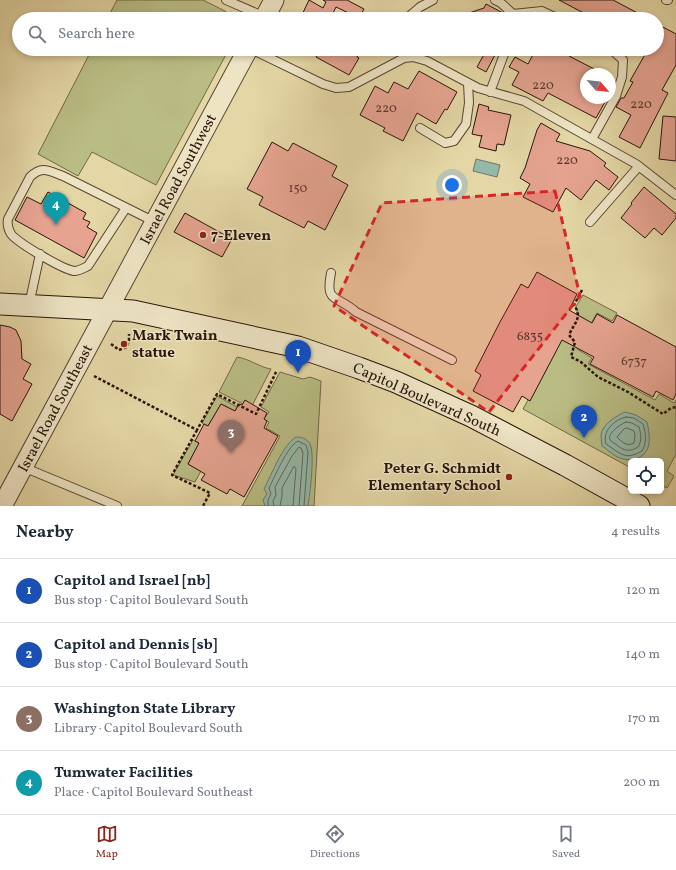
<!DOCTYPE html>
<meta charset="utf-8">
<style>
body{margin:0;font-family:Vollkorn,serif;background:#f2f2f3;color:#1f2937}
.controls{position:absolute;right:12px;bottom:12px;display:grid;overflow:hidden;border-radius:6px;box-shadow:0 2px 6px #0003}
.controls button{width:36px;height:36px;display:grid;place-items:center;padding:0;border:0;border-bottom:1px solid #e0e1e3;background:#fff;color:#1f2937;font:20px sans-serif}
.compass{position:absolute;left:580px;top:68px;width:36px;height:36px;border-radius:50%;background:#fff;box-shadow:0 2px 6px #0003;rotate:118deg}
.you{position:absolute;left:452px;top:185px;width:14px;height:14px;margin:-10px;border:3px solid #fff;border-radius:50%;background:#1a73e8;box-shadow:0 0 0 6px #1a73e833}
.badge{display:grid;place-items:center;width:26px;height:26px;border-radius:50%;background:#8f2418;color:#fff;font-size:13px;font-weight:700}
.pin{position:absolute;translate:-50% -33px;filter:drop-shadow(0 1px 2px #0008)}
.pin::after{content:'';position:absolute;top:21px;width:14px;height:12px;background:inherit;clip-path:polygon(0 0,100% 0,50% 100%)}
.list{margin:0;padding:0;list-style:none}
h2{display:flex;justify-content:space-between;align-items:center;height:52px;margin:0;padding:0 16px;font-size:17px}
h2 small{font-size:13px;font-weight:400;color:#747a83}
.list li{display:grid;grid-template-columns:26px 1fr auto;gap:12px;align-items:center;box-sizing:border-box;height:64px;padding:0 16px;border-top:1px solid #e0e1e3}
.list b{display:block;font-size:15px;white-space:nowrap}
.list p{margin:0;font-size:13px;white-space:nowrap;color:#747a83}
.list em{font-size:13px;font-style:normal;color:#747a83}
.icon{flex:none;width:22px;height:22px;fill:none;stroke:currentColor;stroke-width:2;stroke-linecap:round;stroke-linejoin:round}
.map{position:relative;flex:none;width:676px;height:506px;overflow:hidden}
.search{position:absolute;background:#fff;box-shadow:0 2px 6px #0003;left:12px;right:12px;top:12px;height:44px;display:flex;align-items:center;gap:10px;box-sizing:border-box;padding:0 14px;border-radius:22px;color:#747a83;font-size:15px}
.sheet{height:308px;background:#fff}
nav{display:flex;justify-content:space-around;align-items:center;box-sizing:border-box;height:56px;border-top:1px solid #e0e1e3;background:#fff;font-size:11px;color:#747a83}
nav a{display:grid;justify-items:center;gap:2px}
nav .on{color:#8f2418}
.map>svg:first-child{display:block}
</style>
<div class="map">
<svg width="676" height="506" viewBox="0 0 676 506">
<rect width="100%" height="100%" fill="#e4d6a5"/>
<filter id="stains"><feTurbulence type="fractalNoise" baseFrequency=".005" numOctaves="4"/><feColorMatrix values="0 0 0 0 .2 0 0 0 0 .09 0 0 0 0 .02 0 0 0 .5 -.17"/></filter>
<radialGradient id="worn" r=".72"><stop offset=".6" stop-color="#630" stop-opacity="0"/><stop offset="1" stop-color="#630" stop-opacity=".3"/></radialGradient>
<path fill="#b9bc83" stroke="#716848" d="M117 0H203L225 11 234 19H107Z
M92 49H229L156 185 92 152 78 176 38 154Z
M583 295 617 313 612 321 597 313 577 349 592 358 588 364 655 400 659 394 674 403 676 400V454L667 471 674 476 667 488 661 485V461H631V468L523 409 578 310 575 308Z
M237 357C250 359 259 367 271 369L251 408 219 392Z
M280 372 303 379 310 377 321 381 314 506H242L280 436 266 428 269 422 264 419 269 412 261 407Z
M217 396 237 407 235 411 221 404 208 426 202 423Z
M193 440 199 443 188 464 201 471 195 482 173 475Z"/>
<path fill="#95b9a9" stroke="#6a776a" d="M476 159 500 165 497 177 473 171Z
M625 412 636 415 647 422C650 436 653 454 635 459 630 460 625 460 620 458 615 457 607 449 602 446 602 443 601 439 601 436 601 425 616 416 625 412Z
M296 437C302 437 307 439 310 444 315 454 310 493 308 506H265L263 500 267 494 264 489C272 474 282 446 296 437Z"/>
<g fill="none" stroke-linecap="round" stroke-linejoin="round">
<path stroke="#5f675a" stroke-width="1" d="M626 417 634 418 643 424C646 434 647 443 642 451 625 461 620 453 606 444 602 431 614 420 626 417Z
M626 422 632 423 639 427C641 434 642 441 638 447 630 452 625 451 618 446 616 444 612 442 610 440 607 433 621 424 626 422Z
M627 428 634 431 635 435 634 443C627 447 622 442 617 437L624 429Z
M268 506V500L271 494 269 488C275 476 287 447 298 441L306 445 308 452 304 506
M274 506 273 501 276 495 275 487 292 456 299 447 301 448 303 453 299 506
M280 506 282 496V488L294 466 296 469 293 506"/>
</g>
<path fill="#e5a390" stroke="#29150c" d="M309 0 323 8 326 2 323 0H347L364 9 359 18 336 7 333 13 338 16 337 19H300Z
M559 0H613L649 19H595Z
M486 4 505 14 508 16V19H457V17L484 8Z
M657 24 676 34V65L662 90 668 93 640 148 619 137 631 115 616 107 621 98H624L633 82 630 81 648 49H657Z
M320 49H361L357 57 359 58 349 75 316 57Z
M487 49 496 53 486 72 477 67Z
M536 49H562L571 54 569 56 604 74H586V98H609L606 102H605L596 118 548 93 543 101 512 85 519 72 509 67 515 57 528 64Z
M419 71 457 92 447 110 445 109 436 124 417 113 403 141 383 131 385 128 360 115 375 86 388 93 394 82 408 89Z
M479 104 489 107 488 110 511 115 504 145 497 144 496 151 479 147 482 135 481 136 472 134Z
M663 116 676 117V161L659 159Z
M541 123 560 134 556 141 590 151 606 163 604 166 618 177 609 190 596 180 581 200 566 188 553 212 523 197 530 184 520 178 525 168 537 130Z
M272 142 288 151 293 143 337 166 332 176 348 185 325 230 308 221 304 228 259 205 263 197 247 189Z
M644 187 676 214V218L662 235 654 228 645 238 621 218 632 204 631 203Z
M48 192 86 213 83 219 90 222 87 227 97 233 84 258 15 220 27 197 41 204Z
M185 213 232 239 222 257 174 232Z
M537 272 577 294 569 310 592 323 597 314 613 323 617 315 676 347V394L673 400 656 391 653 397 615 377 590 364 594 357 562 340 530 401 522 396 513 412 473 391 481 375 475 371 500 322 521 284 528 288Z
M0 325 10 327 16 330 21 341 22 359 31 364 23 379 32 384 12 421 0 414Z
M245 400 267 413 264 419 267 421 264 428 278 436 244 497 230 489 227 494 201 480 205 474 188 464 199 443 195 441 204 424 208 426 221 404 235 411 239 404 242 405Z"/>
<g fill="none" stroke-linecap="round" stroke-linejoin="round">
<defs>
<path id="service" d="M226 0 265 17
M495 0 501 3 513 14V18
M666 0H668
M513 14 542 11 559 19
M342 19H344
M406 19 420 7 433 0
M251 49 323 84 336 88 349 87 404 58 413 57 427 61 478 88 524 101 636 164 676 195
M401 49 404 58
M490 92 506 49
M420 128 445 143 454 141 466 124 469 103 468 83
M592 139 616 96 622 77 623 60 611 49
M126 208 88 266C84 268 79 271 74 271 62 269 18 243 11 234 8 229 7 224 8 219L30 177C42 165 49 171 63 176L155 222
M590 222 639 166
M331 273C325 304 336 294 356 312L452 360
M29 305 40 254
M23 467 117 506"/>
<path id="tertiary" d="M264 19 274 0
M2 506 248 49"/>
<path id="secondary" d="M0 304 133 311 298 347 359 368 396 382 471 416 565 465 639 506"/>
</defs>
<use href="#service" stroke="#584532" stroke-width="10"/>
<use href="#tertiary" stroke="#584532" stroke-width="21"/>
<use href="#secondary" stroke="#29150c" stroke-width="23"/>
<path stroke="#29150c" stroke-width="2.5" stroke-dasharray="3 2" stroke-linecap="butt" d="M582 290 574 305C583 318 574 323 569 335L575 342 571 357 581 362 598 377 628 392 663 414 671 408 676 407
M111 344 119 350 127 347 129 340V334
M94 376 197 430 217 394 256 414 277 370
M197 430 172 475 210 493 203 506"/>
<use href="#service" stroke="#ede4c4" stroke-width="8"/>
<use href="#tertiary" stroke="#ede4c4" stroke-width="19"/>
<use href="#secondary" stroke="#ede4c4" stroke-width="21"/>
</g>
<path fill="#d62828" fill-opacity="0.2" stroke="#d62828" stroke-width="3" stroke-dasharray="8 5" stroke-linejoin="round" d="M555 191 580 296 489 412 334 306 382 203Z"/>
<g fill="#8f2418" stroke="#ede4c4" stroke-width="1.5">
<circle cx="203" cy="235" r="4"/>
<circle cx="124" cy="344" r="4"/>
<circle cx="509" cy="477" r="4"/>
</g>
<g text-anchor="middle" stroke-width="3" stroke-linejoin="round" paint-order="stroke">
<g font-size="13" fill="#58382d">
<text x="543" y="89">220</text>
<text x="641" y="108">220</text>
<text x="386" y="112">220</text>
<text x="567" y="164">220</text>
<text x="298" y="192">150</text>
<text x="530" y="340">6835</text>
<text x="634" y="365">6737</text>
</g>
<g font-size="15" fill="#29150c" stroke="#ede4c4">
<text transform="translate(178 179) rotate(-62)" y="5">Israel Road Southwest</text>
<text transform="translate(427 399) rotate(24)" y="5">Capitol Boulevard South</text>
<text transform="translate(55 408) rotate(-62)" y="5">Israel Road Southeast</text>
</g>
<g font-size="15" font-weight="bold" fill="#29150c" stroke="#ede4c4" text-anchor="start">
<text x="211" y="240">7-Eleven</text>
<text x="132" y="340">Mark Twain<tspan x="132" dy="17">statue</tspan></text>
<text x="501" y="473" text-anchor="end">Peter G. Schmidt<tspan x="501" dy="17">Elementary School</tspan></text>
</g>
</g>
<rect width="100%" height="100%" filter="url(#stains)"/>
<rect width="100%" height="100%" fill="url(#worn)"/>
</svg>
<div class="controls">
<button><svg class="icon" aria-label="locate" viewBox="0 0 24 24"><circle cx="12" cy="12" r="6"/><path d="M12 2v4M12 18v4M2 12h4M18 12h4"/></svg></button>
</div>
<svg class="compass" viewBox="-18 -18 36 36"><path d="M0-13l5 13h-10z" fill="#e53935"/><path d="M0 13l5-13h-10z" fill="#747a83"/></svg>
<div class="you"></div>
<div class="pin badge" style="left:298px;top:373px;background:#1a4fb4">1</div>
<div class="pin badge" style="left:584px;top:438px;background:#1a4fb4">2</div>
<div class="pin badge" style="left:231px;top:453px;background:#8d6e63">3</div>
<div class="pin badge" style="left:56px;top:225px;background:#0f9aa8">4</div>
<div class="search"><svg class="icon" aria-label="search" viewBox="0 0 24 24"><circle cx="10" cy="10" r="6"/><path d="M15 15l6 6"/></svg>Search here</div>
</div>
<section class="sheet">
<h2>Nearby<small>4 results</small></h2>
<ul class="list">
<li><span class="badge" style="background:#1a4fb4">1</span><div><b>Capitol and Israel [nb]</b><p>Bus stop · Capitol Boulevard South</p></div><em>120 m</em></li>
<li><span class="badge" style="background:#1a4fb4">2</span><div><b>Capitol and Dennis [sb]</b><p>Bus stop · Capitol Boulevard South</p></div><em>140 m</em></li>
<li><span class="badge" style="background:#8d6e63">3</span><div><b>Washington State Library</b><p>Library · Capitol Boulevard South</p></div><em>170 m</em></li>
<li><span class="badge" style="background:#0f9aa8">4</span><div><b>Tumwater Facilities</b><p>Place · Capitol Boulevard Southeast</p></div><em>200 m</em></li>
</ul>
</section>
<nav>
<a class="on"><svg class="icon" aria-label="map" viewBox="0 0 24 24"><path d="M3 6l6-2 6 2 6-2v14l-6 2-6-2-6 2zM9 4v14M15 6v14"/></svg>Map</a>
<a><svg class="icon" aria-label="directions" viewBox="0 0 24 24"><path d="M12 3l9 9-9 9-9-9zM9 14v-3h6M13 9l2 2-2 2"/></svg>Directions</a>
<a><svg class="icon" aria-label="saved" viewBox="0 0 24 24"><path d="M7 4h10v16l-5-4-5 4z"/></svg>Saved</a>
</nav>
